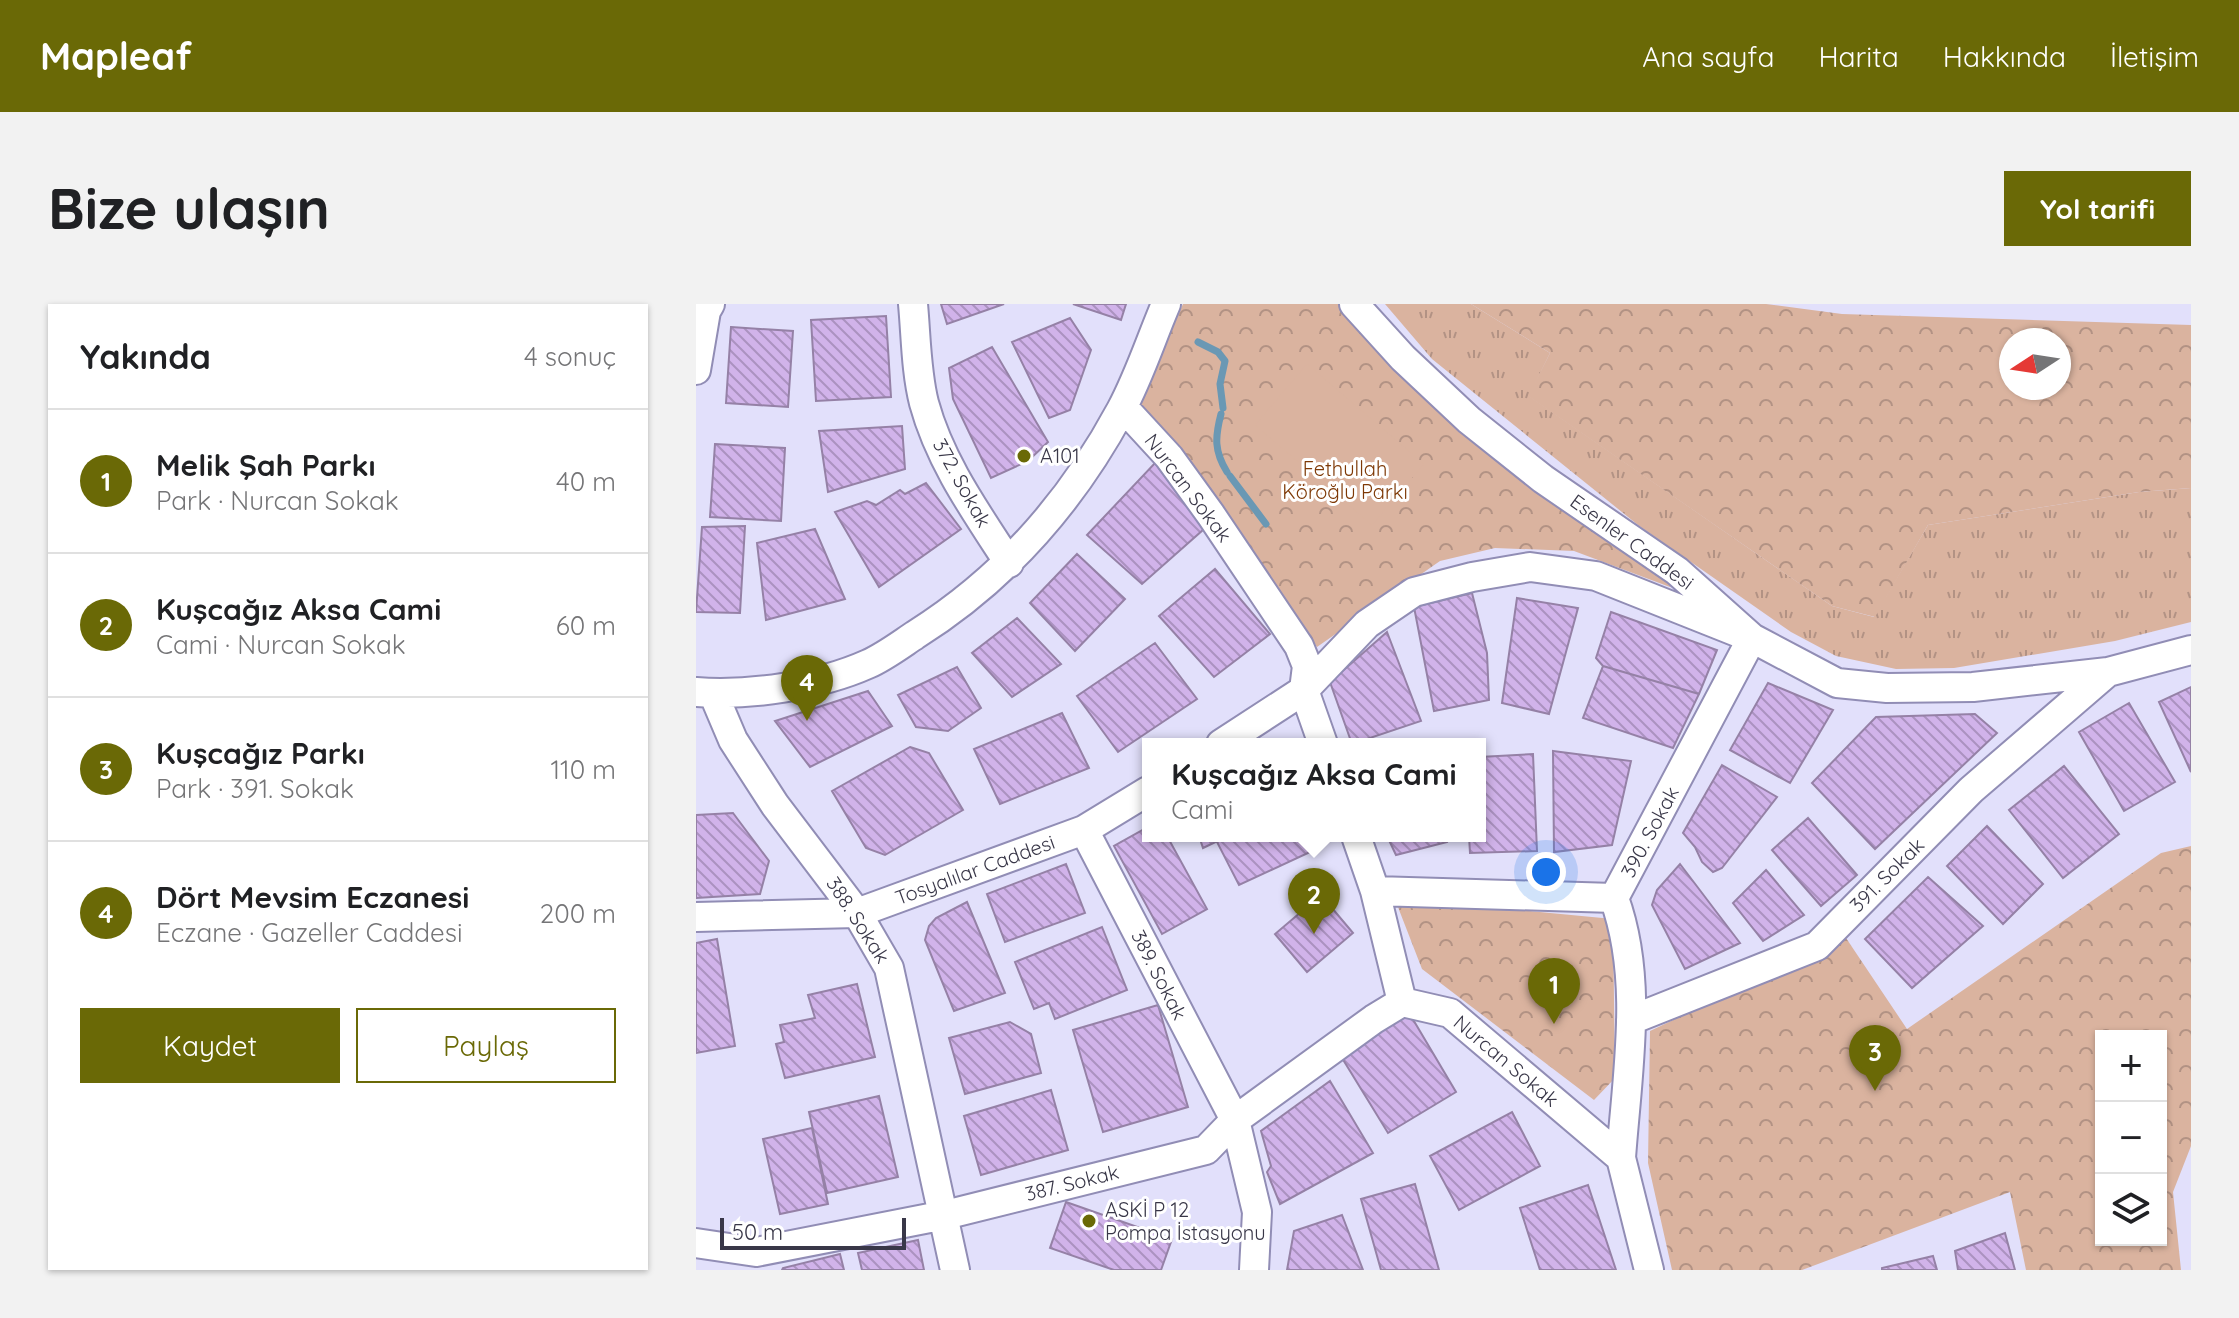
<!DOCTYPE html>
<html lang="tr">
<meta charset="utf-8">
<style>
body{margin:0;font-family:Quicksand,sans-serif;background:#f2f2f2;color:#202124}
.controls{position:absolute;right:24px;bottom:24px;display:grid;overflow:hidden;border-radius:0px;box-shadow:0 2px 6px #0004}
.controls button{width:72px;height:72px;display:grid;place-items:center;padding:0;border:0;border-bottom:2px solid #e0e0e0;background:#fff;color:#202124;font:40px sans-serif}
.compass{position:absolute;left:1303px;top:24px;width:72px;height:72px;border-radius:50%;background:#fff;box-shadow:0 2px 6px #0004;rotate:258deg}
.scale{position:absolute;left:24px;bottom:20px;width:186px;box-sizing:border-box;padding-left:8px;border:4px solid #393748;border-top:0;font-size:22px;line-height:28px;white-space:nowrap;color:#393748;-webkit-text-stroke:6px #fff;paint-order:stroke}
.you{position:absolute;left:850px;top:568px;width:28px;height:28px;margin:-20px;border:6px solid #fff;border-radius:50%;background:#1a73e8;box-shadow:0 0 0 12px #1a73e833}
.badge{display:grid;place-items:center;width:52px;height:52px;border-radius:50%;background:#6a6906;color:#fff;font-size:26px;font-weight:700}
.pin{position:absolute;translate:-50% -66px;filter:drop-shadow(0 2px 4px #0008)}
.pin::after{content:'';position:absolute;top:42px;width:28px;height:24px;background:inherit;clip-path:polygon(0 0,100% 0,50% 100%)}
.popup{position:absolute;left:446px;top:434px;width:344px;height:104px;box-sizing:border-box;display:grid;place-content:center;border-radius:0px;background:#fff;filter:drop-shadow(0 2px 6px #0005);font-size:26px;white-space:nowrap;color:#757577}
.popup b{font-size:30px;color:#202124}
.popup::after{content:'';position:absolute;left:50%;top:100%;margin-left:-16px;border:16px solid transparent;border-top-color:#fff}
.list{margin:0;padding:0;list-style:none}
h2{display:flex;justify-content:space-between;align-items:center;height:104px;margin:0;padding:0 32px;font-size:34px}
h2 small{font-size:26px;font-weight:400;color:#757577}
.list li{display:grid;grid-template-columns:52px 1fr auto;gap:24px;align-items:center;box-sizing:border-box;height:144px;padding:0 32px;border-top:2px solid #e0e0e0}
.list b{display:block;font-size:30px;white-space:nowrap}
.list p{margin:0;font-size:26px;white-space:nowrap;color:#757577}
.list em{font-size:26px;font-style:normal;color:#757577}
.actions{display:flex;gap:16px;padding:24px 32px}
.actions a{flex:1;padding:18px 0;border:2px solid #6a6906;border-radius:0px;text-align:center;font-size:28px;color:#6a6906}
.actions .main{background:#6a6906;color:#fff}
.icon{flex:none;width:44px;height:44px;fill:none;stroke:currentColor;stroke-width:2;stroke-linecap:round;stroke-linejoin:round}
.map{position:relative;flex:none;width:1495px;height:966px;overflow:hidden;border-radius:0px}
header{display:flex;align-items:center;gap:48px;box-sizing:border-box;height:112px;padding:0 40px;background:#6a6906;color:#fff}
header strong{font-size:38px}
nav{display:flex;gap:44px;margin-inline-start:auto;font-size:28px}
.intro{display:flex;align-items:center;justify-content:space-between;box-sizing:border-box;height:192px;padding:0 48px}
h1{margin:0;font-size:56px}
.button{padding:20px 36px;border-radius:0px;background:#6a6906;color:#fff;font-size:28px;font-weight:700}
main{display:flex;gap:48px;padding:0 48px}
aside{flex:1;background:#fff;border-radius:0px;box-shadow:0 2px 6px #0004}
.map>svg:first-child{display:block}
</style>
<header>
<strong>Mapleaf</strong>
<nav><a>Ana sayfa</a><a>Harita</a><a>Hakkında</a><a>İletişim</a></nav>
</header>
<div class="intro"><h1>Bize ulaşın</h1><a class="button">Yol tarifi</a></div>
<main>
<aside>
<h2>Yakında<small>4 sonuç</small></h2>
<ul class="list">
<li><span class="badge">1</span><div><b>Melik Şah Parkı</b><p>Park · Nurcan Sokak</p></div><em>40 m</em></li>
<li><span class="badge">2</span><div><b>Kuşcağız Aksa Cami</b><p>Cami · Nurcan Sokak</p></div><em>60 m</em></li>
<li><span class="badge">3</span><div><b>Kuşcağız Parkı</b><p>Park · 391. Sokak</p></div><em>110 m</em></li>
<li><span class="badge">4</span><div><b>Dört Mevsim Eczanesi</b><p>Eczane · Gazeller Caddesi</p></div><em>200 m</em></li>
</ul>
<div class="actions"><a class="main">Kaydet</a><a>Paylaş</a></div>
</aside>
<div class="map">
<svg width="1495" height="966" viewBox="0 0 1495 966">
<defs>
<pattern id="grass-tufts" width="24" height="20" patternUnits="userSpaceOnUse" patternTransform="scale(2)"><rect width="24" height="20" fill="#dab39f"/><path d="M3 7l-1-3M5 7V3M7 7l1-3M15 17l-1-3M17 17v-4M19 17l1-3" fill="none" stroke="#b29284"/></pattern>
<pattern id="forest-crowns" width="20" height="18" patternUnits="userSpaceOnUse" patternTransform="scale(2)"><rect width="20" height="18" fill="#dab39f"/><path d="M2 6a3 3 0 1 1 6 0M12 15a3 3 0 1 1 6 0" fill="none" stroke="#b29284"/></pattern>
<pattern id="building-back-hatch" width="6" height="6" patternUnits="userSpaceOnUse" patternTransform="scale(2)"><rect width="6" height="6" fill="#d1b3ea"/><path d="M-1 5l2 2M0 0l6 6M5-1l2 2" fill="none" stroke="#ab92c0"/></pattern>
</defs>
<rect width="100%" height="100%" fill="#e2e0fb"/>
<path fill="url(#grass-tufts)" d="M689 0H775L854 49 833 92 1136 302 1178 313 1232 221 1443 188 1495 184V318L1419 337 1258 364 1200 365 1140 352 1095 328 942 221 736 55Z"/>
<path fill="url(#forest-crowns)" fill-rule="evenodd" d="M487 0H643L652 12 978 278 974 283 878 247 799 244 744 257 621 343 524 204 440 101Z
M775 0H1070L1146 10 1495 21V184L1443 188 1232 221 1179 313 1136 302 832 92 854 49ZM1315 36H1363V84H1315Z
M1495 542V842L1477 888 1485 966H1330L1314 888 1106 966H976L952 859 954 727 1150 634 1211 725 1465 549ZM1405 732H1465V936H1405Z
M710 595 917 615 919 774 898 796 726 665 700 598Z"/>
<path fill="#dab39f" d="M611 60 728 160 676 221 559 121Z"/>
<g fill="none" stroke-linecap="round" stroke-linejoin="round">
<path stroke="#6a98b4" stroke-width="7" d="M502 38 522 48 529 57 524 80 527 104
M525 110C519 133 518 147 531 168
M534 172 570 220"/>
</g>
<path fill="url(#building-back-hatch)" stroke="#9581a6" stroke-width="2" d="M245 0H308L251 20Z
M377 0H430L425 16Z
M190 12 195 93 120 97 115 16Z
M374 14 395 46 374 106 353 114 316 38Z
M35 23 97 27 92 103 30 99Z
M296 43 352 138 332 157 295 174 257 95 253 64Z
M206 122 209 165 132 188 123 127Z
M19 140 89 144 85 217 14 213Z
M459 159 508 225 446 280 391 231Z
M230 179 265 225 183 283 139 208 171 197 180 201 204 186 209 190Z
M49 222 44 309 0 308 6 223Z
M119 225 149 295 70 316 61 239Z
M381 250 429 295 379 347 334 299Z
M519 265 574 330 518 373 463 312Z
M776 289 791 349 793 396 738 407 718 303Z
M821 294 882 304 853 410 806 399Z
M915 308 1021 346 1003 390 907 362 900 354Z
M321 314 365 360 316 393 276 349Z
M691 328 725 417 656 440 634 378Z
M459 339 501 395 422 448 381 392Z
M907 362 1003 390 977 444 887 414Z
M261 363 285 404 252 427 220 423 202 391Z
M1072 379 1137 406 1094 479 1034 446Z
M1495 383V468L1463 398Z
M172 387 196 422 114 463 79 417Z
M1433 399 1479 478 1428 507 1383 428Z
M366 409 393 464 304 500 278 445Z
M1279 410 1301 429 1179 545 1116 479 1180 413Z
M214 443 233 449 267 506 189 551 170 544 136 487Z
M857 447 935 457 916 541 858 548Z
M837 450 841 547 774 549 773 532H784V453Z
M1026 461 1081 493 1026 564 1017 568 1006 558 999 543 987 529Z
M1368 462 1423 530 1367 574 1313 506Z
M37 509 73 557 64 590 0 594V511Z
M1112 514 1161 571 1125 602 1076 546Z
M1291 522 1347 580 1307 620 1251 562Z
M452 523V532H471L511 605 466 630 418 542Z
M503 532H532L507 544Z
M532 532H622L627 542 543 581 521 538Z
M691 532H750L751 538 700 551Z
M370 560 389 609 309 638 291 590Z
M984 560 1044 639 989 665 956 601 961 586Z
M1070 566 1108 611 1067 637 1037 599Z
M1232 573 1287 622 1216 684 1169 635Z
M625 591 657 629 611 668 579 630Z
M271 598 309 689 258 707 229 636 233 622 240 614Z
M406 623 431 686 359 715 353 699 338 705 319 658Z
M21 635 39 742 0 749V639Z
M161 680 179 753 89 774 80 740 88 738 84 721 119 714 112 691Z
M462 701 492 803 407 828 377 726Z
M712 707 760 788 692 829 643 749Z
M314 718 335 730 345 769 269 790 253 734Z
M634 777 677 849 584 900 571 868 575 862 565 827Z
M355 786 372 846 285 871 268 812Z
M183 792 202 873 131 889 113 808Z
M816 808 844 862 763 906 734 852Z
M116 824 132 900 84 910 67 835Z
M719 880 743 966H685L665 895Z
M892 881 920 966H844L824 904Z
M370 898 476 935 465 966H418L354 944Z
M646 911 667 966H591L598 927Z
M1309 929 1319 966H1262L1259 947Z
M222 936 228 966H166L162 949Z
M144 950 148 966H86L87 964Z
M1237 952 1241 966H1186V964Z"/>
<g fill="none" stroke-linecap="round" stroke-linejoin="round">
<defs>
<path id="minor" d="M217 0C220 32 220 68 228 99 244 158 280 208 313 259
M658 0 707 54 773 116 847 175 981 267 1056 334 1141 379 1191 384 1277 383 1412 368 1495 346
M0 66 10 7 14 0
M427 103 473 153 515 211 603 342 611 362 608 386 627 440
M0 388C53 392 123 382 172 360 188 353 204 341 219 331 308 275 375 199 425 106 443 73 455 35 470 0
M17 389 37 436 79 501 161 609 193 664 259 966
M525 440 608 386 671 320 718 288 776 273 834 263 900 272 1056 334 918 594 679 587
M388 526 539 816 561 908 558 966
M660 532 679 587 706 698 754 709 925 854 953 966
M918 594C948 676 931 769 925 854
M0 613 161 609 388 526 452 487
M935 716 1121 642 1275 486 1412 368
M0 939 60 948 249 911 510 846 539 816 678 715 706 698"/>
</defs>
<use href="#minor" stroke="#918db5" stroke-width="32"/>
<use href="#minor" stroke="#fff" stroke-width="28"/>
</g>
<g fill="#6a6906" stroke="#fff" stroke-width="3">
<circle cx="328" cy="152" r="8"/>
<circle cx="393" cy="917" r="8"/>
</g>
<g text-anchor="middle" stroke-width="6" stroke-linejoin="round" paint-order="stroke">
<g font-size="20" fill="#393748" stroke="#fff" text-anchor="start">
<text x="344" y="159">A101</text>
<text x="409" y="913">ASKİ P 12<tspan x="409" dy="23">Pompa İstasyonu</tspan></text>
</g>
<g font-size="20" fill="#7e3906" stroke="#fff">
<text x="649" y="172">Fethullah<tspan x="649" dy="23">Köroğlu Parkı</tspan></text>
</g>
<g font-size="20" fill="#393748" stroke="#fff">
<text transform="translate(266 179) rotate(61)" y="7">372. Sokak</text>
<text transform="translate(492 184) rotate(53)" y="7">Nurcan Sokak</text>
<text transform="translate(936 238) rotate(36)" y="7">Esenler Caddesi</text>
<text transform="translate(954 528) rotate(-62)" y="7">390. Sokak</text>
<text transform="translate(279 566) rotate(-20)" y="7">Tosyalılar Caddesi</text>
<text transform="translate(1191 571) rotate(-45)" y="7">391. Sokak</text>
<text transform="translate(162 616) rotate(57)" y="7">388. Sokak</text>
<text transform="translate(463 671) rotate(63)" y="7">389. Sokak</text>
<text transform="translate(810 757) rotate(40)" y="7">Nurcan Sokak</text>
<text transform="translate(376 879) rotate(-14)" y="7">387. Sokak</text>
</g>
</g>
</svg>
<div class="controls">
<button>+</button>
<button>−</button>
<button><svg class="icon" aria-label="layers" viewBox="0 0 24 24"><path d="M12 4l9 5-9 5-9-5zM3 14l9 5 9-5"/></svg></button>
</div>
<svg class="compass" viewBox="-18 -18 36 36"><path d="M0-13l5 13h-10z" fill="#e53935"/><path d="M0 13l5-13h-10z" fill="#757577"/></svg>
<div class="scale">50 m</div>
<div class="you"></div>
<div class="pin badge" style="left:858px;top:720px">1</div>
<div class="pin badge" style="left:618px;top:630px">2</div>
<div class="popup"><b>Kuşcağız Aksa Cami</b>Cami</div>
<div class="pin badge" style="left:1179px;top:787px">3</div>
<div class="pin badge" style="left:111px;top:417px">4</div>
</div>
</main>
